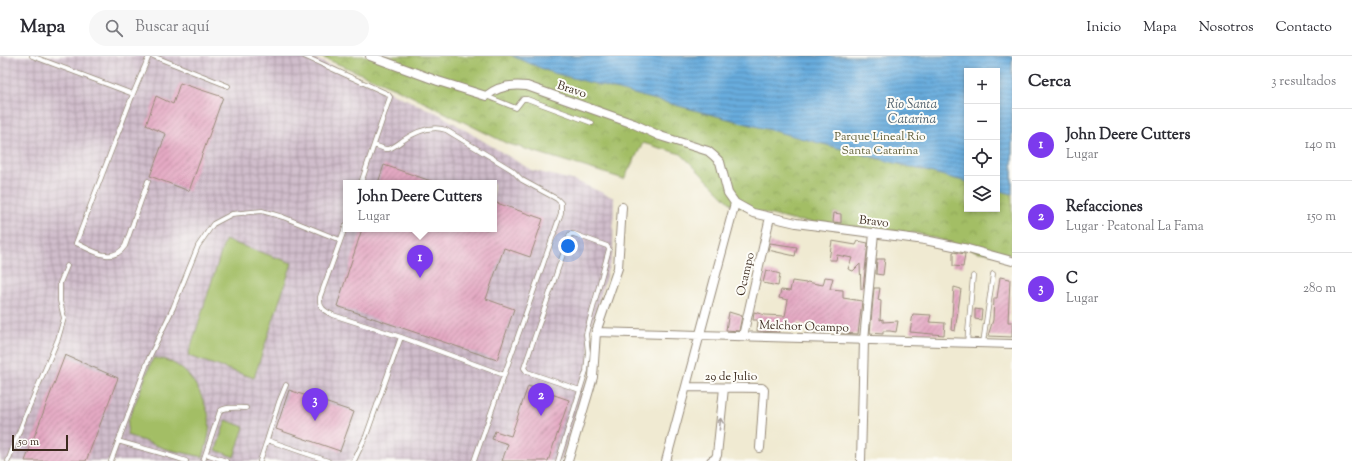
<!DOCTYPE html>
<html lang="es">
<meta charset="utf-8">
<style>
body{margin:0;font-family:"Sorts Mill Goudy",serif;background:#f7f7f7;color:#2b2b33}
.controls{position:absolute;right:12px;top:12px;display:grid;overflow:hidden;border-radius:0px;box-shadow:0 2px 6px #0003}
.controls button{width:36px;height:36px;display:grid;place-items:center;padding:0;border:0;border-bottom:1px solid #e1e1e2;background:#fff;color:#2b2b33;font:20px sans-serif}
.scale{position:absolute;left:12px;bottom:10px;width:56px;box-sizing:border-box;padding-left:4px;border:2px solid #3b2a1e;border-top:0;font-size:11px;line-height:14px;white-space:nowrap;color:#3b2a1e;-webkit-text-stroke:3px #fdfcf7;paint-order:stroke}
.you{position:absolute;left:568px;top:190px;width:14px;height:14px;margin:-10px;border:3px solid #fff;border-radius:50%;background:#1a73e8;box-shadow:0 0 0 6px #1a73e833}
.badge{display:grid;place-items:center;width:26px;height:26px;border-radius:50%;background:#7c3aed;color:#fff;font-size:13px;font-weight:700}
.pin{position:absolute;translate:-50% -33px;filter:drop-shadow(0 1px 2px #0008)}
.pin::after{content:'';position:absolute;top:21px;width:14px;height:12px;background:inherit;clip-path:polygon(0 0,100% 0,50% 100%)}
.popup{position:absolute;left:343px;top:124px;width:154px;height:52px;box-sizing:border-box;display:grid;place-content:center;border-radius:0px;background:#fff;filter:drop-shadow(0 1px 3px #0005);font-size:13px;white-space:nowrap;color:#7c7c81}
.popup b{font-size:15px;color:#2b2b33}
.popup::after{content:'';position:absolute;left:50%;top:100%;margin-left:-8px;border:8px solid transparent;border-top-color:#fff}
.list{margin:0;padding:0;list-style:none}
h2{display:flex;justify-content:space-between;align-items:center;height:52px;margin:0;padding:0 16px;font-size:17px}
h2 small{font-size:13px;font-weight:400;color:#7c7c81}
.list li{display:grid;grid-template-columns:26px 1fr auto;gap:12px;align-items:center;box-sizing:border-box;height:72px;padding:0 16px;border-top:1px solid #e1e1e2}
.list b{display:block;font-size:15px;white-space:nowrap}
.list p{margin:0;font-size:13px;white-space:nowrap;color:#7c7c81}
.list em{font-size:13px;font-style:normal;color:#7c7c81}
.icon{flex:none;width:22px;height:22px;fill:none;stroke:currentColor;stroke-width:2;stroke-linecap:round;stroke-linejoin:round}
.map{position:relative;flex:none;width:1012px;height:405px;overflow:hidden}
header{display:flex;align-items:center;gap:24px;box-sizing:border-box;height:56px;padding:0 20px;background:#fff;border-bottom:1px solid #e1e1e2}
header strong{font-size:19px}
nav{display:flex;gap:22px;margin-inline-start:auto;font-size:14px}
.search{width:280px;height:36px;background:#f7f7f7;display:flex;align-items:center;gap:10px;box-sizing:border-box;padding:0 14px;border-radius:22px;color:#7c7c81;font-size:15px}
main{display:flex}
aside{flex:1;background:#fff}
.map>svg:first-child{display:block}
</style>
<header>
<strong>Mapa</strong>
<div class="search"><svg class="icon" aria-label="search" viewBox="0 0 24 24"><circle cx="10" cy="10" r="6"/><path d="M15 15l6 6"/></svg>Buscar aquí</div>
<nav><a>Inicio</a><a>Mapa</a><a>Nosotros</a><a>Contacto</a></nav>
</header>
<main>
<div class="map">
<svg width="1012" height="405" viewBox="0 0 1012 405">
<defs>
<pattern id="industrial-grid" width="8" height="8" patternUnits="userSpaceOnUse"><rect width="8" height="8" fill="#d0bdcc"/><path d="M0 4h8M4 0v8" fill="none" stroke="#aa9aa5"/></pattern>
<pattern id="park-crowns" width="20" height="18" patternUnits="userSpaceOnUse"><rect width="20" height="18" fill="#a3be65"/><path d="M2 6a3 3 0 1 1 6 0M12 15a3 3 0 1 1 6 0" fill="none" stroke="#869b53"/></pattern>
<pattern id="water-rules" width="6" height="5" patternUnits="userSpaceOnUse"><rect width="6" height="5" fill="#68acdd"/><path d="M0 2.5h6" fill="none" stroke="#578cb3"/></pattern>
<pattern id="building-hatch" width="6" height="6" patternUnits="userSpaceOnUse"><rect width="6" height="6" fill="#e4a9c3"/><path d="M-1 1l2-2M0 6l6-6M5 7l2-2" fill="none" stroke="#ba8a9e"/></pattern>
</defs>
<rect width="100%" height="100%" fill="#fdfcf7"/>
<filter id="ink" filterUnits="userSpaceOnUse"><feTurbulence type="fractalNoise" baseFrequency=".025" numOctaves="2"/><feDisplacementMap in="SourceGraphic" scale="8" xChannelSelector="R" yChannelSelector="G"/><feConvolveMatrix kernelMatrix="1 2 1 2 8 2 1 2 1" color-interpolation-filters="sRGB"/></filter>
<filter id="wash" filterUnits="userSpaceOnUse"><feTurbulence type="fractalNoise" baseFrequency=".012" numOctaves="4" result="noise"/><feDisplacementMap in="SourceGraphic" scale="16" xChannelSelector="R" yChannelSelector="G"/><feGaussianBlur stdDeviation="0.9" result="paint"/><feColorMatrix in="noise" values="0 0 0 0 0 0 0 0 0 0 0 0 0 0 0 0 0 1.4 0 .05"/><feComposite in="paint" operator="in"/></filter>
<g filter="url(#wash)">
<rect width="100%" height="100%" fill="#f0ead2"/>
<path fill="url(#industrial-grid)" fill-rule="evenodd" d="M0 0H309L439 58 531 114 576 125 614 142 613 196 589 279V300L587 320 561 405H0ZM346 127H494V173H346Z"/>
<path fill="url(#park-crowns)" stroke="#6f7442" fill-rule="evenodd" d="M319 0H1012V199L979 196 921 178 792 164 732 149 681 98 643 87 624 123 506 87 397 33ZM967 15H997V153H967Z"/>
<path fill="#a3be65" stroke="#6f7442" d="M225 184 292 207 254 322 188 300Z
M153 302C178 303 194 321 203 344 205 349 208 356 209 361 211 375 207 388 203 401L166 393 127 379 128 365Z
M226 364 244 371 234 401 216 394Z"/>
<path fill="url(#water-rules)" stroke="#526b7e" d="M512 0H1012V138L997 134V15H967V126L550 16Z"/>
<g id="blocks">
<path fill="url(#building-hatch)" d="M180 27 223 41 189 135 150 120 166 78 146 69 156 40 173 48Z
M384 109 434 126V127H378Z
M494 146 543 163 530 201 504 192 486 243 514 253 497 304 337 250 362 173H494Z
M834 157 841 158V167L833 166Z
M832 185 856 189 858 185 868 187 863 233H861L860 208 853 215 848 213 852 202 837 199 836 204H829Z
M770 187 797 191 795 200 768 194Z
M953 196 965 198 963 211 953 210Z
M877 203H885L883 219 876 218Z
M766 214 780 218 778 230 763 227Z
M825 221 833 222 830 233 843 234V242L862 245 858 278 841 277 842 272 837 274 827 272 826 277H815L813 276 815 267 804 269 798 266 797 270 781 268 779 276 757 275 758 264H753L754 256 765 259 785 260 788 244 779 242 781 234 790 235 792 225 806 227 807 226 823 229Z
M1000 221 1010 223 1008 266H1012V281L988 280 993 264 994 242H997Z
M954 231 961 233 955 275 951 274Z
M874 232H880L878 244 881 245 880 264 883 263V266L898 265 896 276 890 275H883V278L870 277Z
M975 253 982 254 981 264 975 263Z
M729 256 742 260 739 275 726 274Z
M913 258 931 259 929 266 945 267 944 279 910 276Z
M65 299 118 322 86 405H25Z
M528 330 569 344 548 405H502L508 388 492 383 495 375 511 380Z
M289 334 354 356 340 395 276 373Z"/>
</g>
</g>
<g filter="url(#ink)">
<use href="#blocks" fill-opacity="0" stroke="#968a78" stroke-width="1"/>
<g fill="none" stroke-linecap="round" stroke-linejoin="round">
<defs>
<path id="lane" d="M32 0 133 38 76 187C92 194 112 209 125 190L148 125
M153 0 228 30
M304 0 388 38 390 41 361 127
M133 38 149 0
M486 40 516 52 523 43H527L592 67
M374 89 385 93H389C394 91 398 88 402 85 415 76 431 69 446 74L512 114 522 124 557 143 561 147V157L474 405
M346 169 320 241C319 252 324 255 333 259L401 281 504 319
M570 178H574L607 190 609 193 586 278 588 296 586 315 580 334 527 316 524 312Z
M967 287 973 220
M983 287 993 218
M267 384 279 346 286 329
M118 385C141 392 163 397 186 405
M206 398 226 405
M8 405 24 363 58 283 64 262 60 245V227L67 210
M111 405 149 302 173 252 198 190 213 168 232 158 262 155 283 161 340 184
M203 405 220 355C226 350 238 352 246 352
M260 405 267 384 328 405
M354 405 366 380 401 281
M558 405 580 334"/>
<path id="street" d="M370 0 438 25 486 40C498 30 511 28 527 30L634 68 660 80 708 95 714 100 720 106 728 137 735 147 753 157 796 167 925 184 968 193 1012 205
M596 276 1012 288
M743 280 770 161
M686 331 762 332 764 334 760 392
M568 405 593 321 596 276 618 212 622 151
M666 405 735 147
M711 405 715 403 717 399 724 332
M861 405 864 284 874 177"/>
</defs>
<use href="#lane" stroke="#968a78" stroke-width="5.5"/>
<use href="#street" stroke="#968a78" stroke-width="10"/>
<use href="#lane" stroke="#fff" stroke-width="4"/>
<use href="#street" stroke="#fff" stroke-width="8"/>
</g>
<defs><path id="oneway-shaft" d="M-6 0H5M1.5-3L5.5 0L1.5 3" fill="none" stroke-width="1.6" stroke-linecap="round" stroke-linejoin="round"/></defs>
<use stroke="#a79f9a" href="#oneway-shaft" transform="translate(720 368) rotate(-84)"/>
</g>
<g text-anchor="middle" stroke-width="4" stroke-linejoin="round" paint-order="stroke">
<g font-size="12" fill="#3b2a1e" stroke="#fdfcf7">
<text transform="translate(572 33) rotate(19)" y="4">Bravo</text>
<text transform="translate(874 165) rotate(7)" y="4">Bravo</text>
<text transform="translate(745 218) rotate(-77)" y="4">Ocampo</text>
<text transform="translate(804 270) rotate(2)" y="4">Melchor Ocampo</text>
<text x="731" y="324">29 de Julio</text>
</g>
<g font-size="12" fill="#5f5e37" stroke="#fdfcf7">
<text x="880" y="84">Parque Lineal Río<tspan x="880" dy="14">Santa Catarina</tspan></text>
</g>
<g font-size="13" font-style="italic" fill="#4d5e6a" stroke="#fdfcf7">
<text x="912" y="52">Río Santa<tspan x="912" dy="15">Catarina</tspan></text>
</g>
</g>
</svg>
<div class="controls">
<button>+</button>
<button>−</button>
<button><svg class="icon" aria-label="locate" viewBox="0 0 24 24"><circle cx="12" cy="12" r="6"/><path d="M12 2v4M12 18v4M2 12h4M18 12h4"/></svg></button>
<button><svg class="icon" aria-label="layers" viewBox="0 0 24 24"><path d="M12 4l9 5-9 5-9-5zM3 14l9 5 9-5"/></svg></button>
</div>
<div class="scale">50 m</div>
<div class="you"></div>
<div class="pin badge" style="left:420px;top:222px">1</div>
<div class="popup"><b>John Deere Cutters</b>Lugar</div>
<div class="pin badge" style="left:541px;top:360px">2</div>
<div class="pin badge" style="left:315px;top:365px">3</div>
</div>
<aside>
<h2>Cerca<small>3 resultados</small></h2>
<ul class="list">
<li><span class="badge">1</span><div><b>John Deere Cutters</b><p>Lugar</p></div><em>140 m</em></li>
<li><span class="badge">2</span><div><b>Refacciones</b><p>Lugar · Peatonal La Fama</p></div><em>150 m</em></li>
<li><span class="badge">3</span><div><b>C</b><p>Lugar</p></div><em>280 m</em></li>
</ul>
</aside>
</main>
